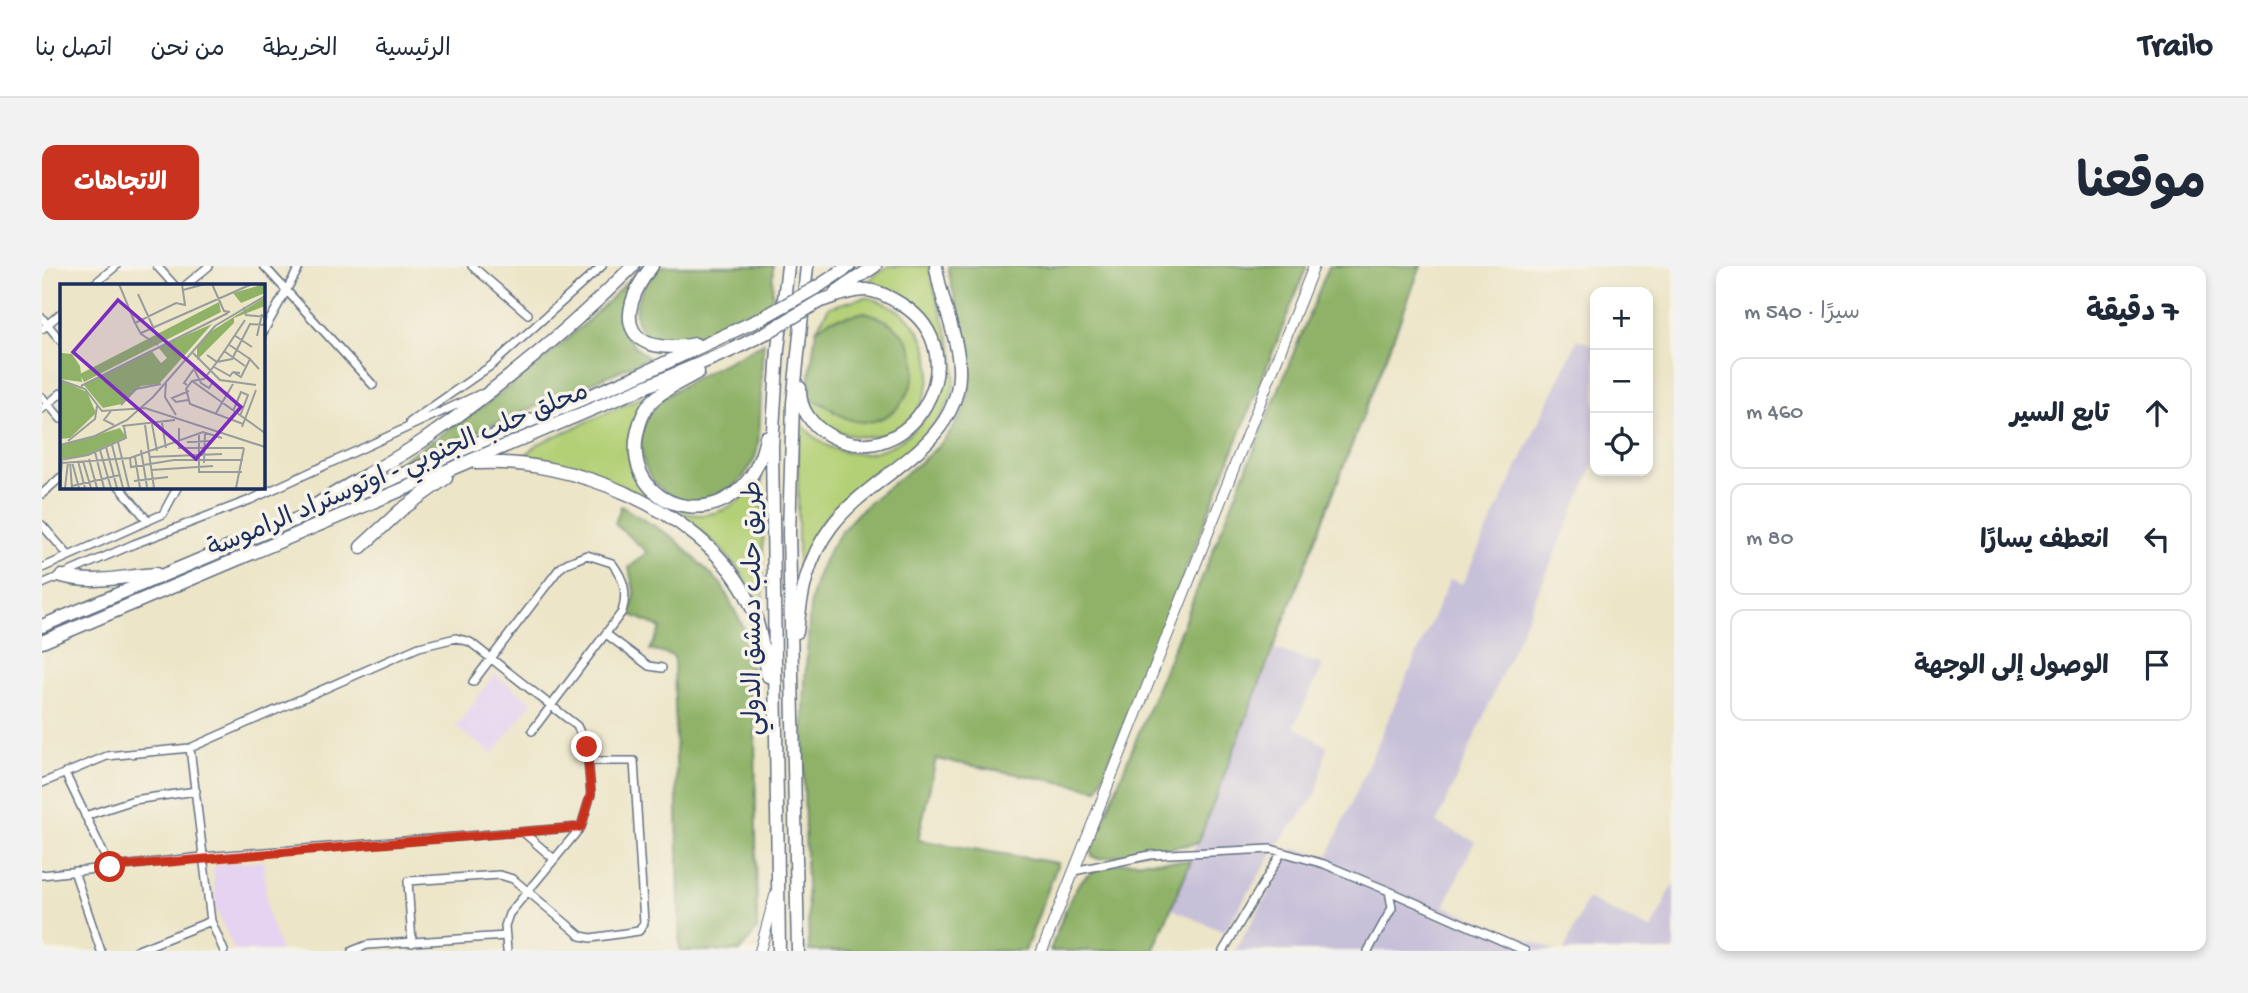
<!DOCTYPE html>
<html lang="ar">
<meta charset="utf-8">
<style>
body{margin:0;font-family:"Gochi Hand","Playpen Sans Arabic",sans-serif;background:#f2f2f3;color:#1f2937;direction:rtl}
.controls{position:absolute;right:21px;top:21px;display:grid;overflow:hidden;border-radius:14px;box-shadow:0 4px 10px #0003}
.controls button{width:63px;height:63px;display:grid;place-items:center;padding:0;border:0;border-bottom:2px solid #e0e1e3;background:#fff;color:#1f2937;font:35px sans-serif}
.stop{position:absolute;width:21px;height:21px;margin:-16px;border:5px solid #c8321e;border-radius:50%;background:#fff}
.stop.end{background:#c8321e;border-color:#fff;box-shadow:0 2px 7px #0008}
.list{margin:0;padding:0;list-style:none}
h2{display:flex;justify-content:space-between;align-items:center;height:91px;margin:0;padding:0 28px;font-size:30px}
h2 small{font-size:23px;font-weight:400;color:#747a83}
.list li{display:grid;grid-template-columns:46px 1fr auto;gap:21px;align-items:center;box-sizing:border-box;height:112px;margin:0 14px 14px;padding:0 14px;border:2px solid #e0e1e3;border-radius:14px}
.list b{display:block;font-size:26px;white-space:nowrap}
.list em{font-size:23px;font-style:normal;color:#747a83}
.icon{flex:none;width:38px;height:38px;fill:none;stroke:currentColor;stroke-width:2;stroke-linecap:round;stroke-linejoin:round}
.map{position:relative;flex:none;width:1632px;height:685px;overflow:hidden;direction:ltr;border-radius:14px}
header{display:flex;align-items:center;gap:42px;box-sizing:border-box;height:98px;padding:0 35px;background:#fff;border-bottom:2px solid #e0e1e3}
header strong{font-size:33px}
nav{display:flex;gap:38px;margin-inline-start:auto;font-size:24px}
.intro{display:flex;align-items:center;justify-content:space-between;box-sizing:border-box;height:168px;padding:0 42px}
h1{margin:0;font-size:49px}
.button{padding:18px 32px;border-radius:14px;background:#c8321e;color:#fff;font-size:24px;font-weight:700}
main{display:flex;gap:42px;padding:0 42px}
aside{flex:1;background:#fff;border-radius:14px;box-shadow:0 4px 10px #0003}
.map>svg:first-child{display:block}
</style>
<header>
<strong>Trailo</strong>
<nav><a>الرئيسية</a><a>الخريطة</a><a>من نحن</a><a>اتصل بنا</a></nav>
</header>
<div class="intro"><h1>موقعنا</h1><a class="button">الاتجاهات</a></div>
<main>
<aside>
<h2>7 دقيقة<small>سيرًا · 540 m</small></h2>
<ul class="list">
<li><svg class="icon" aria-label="ahead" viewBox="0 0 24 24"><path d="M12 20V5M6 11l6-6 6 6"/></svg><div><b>تابع السير</b></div><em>460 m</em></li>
<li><svg class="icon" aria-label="left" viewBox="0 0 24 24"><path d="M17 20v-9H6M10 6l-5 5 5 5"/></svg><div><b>انعطف يسارًا</b></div><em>80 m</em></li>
<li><svg class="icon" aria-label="arrive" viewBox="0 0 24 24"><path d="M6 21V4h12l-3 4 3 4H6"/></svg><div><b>الوصول إلى الوجهة</b></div></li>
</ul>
</aside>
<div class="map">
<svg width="1632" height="685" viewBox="0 0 1632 685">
<rect width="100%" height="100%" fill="#f7f3e8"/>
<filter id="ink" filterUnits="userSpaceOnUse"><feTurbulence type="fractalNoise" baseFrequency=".0143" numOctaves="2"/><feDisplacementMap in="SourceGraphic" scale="14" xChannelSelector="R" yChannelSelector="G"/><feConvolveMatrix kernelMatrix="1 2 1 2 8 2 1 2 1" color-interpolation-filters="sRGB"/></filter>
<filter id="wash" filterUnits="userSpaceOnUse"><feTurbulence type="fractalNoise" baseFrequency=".00686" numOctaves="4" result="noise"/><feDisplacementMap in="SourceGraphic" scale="28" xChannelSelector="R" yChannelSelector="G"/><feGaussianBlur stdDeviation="1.57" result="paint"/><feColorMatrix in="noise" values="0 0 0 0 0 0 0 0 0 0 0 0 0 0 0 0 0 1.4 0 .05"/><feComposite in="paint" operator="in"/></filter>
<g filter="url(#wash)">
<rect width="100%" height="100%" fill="#ece5c7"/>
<path fill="#e5d3f1" d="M453 408 490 436 451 488 414 461Z
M221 595 226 649 239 685H193L174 643 171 602 176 598Z"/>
<path fill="#c7c0d9" d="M1536 73 1553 80V196L1395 557 1433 575 1402 640 1515 685H1193L1252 583 1286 590 1408 313 1420 318Z
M1233 383 1281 399 1252 460 1285 481 1274 529 1236 578 1182 666 1128 642Z
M1632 616V685H1522L1545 633 1610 664Z"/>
<path fill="#b4d076" stroke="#68806a" stroke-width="2" d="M846 0H887C892 36 913 73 913 109 911 176 817 207 781 255 768 272 762 294 756 314V155C766 165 776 176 790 182 878 218 973 59 824 17Z
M823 31C926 53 895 187 808 169 786 164 773 151 765 132L783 135 792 146 852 145C871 124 877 103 867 76L787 54 774 64 787 41Z
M609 127C597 145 585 162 587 186 588 223 636 258 672 247 692 242 706 227 720 213L722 366C715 346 710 323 698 306 653 243 555 207 482 190L498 177Z"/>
<path fill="#8fb267" stroke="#557062" stroke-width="2" d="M600 0H604C576 36 565 62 607 92L334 209C431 153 524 83 600 0Z
M617 0H731L730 36 728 40C706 49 635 85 615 77 608 74 603 69 599 63 584 40 603 19 617 0Z
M906 0H1265L1056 523 894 493 876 574 1016 597 983 685H767C765 587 757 486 765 388 767 368 766 345 771 325 778 296 795 268 816 247 857 205 928 178 929 109 930 73 910 36 906 0Z
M1287 0H1379L1156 577 1056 593 1050 590 1049 584Z
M823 46C840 51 857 60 866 76 886 107 859 156 823 156 796 156 790 137 765 132L774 64 787 54Z
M722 77C717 103 721 178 712 194 659 291 560 200 615 138 631 120 698 90 722 77Z
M579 240 632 272 679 318 708 374 713 460 715 664 698 685H638L632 390 608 384 619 362 588 348 593 329 587 302 605 286 573 258Z
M1149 595 1111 685H1008C1016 665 1022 643 1033 624 1053 587 1114 596 1149 595Z"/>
</g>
<g filter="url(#ink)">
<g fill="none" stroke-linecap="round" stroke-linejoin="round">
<defs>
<path id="street" d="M115 0 132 19
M222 0 331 119
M430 0 486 48
M51 19 74 0
M144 19 167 0
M0 52 19 75
M0 63 19 47
M220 68 258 0
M0 131 19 153
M0 143 19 127
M368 156 450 99 560 0
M77 220 106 255
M0 228 19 211
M0 259 27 290
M0 302 121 248 136 220
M0 318 92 278 208 234 438 128
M564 368 607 400 620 402
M431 416 517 303 525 297 545 289 570 297C582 313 586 326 580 346L490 465
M148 482 169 655 182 685
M23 507 68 601
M0 517 65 490 148 482 377 381 414 372 428 376 535 460 545 481 549 528 539 561 467 648 463 660 465 685
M43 550 92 534 154 525
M481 566 512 593
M32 605 59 685
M1032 605 1108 589 1229 583 1282 598 1347 625 1350 642 1326 685
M0 609 160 591 539 561
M1347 625 1483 685
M370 677 366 615 458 609 471 613 539 670 549 672 597 665 602 657 592 495H547
M94 685 169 655
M310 685 325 679 464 670
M1181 685 1240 586"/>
<path id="secondary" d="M718 685 733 630
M1000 685 1272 0"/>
<path id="highway" d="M610 0C570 51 584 92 653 78
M777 20 807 0
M794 26 833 0
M656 106C641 115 622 123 610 135 600 146 596 160 594 175 587 254 706 272 724 171
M758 122C757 142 769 159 787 169 867 213 941 88 859 38 849 32 837 25 825 24 811 23 792 31 778 35
M435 197C528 192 656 242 703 327 717 352 721 382 726 410
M274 239C310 215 350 197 385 172 459 120 527 64 591 0
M319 281 359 244 404 212
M20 310C51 319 82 310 114 308
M0 360 595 110 720 52
M755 366C759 327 765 293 789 261 827 209 914 182 917 110 919 74 898 36 894 0
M0 376 690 84 726 66
M737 685 730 180 736 83 746 0
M756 685 747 267 751 137 765 0"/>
</defs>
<use href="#street" stroke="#646f83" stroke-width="10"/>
<use href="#secondary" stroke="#646f83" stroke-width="12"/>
<use href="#highway" stroke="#646f83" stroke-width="15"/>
<use href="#street" stroke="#fff" stroke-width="7"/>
<use href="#secondary" stroke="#fff" stroke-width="10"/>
<use href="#highway" stroke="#fff" stroke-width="12"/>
<defs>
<path id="highway-bridge" d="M720 52 777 20
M726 66 778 35"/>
</defs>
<use href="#highway-bridge" stroke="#646f83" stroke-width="15" stroke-linecap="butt"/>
<use href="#highway-bridge" stroke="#fff" stroke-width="12"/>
</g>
</g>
<g fill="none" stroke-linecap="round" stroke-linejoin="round" filter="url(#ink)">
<path stroke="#c8321e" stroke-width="9" d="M68 601 539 561 549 528 545 481"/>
</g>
<g text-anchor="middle" stroke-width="7" stroke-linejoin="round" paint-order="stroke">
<g font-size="26" fill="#1b2f5e" stroke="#f7f3e8">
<text transform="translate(355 202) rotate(-23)" y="9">محلق حلب الجنوبي - اوتوستراد الراموسة</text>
<text transform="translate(709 342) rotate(-90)" y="9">طريق حلب دمشق الدولي</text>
</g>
</g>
<g transform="translate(18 18)">
<rect width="205" height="205" fill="#ece5c7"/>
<path d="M205 0V9L181 19 173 9ZM205 13V22L174 34V39L137 76V63L147 50ZM159 18 161 28 24 98 20 90ZM152 40 99 100 81 102 61 120 43 124 23 100 91 66 101 79 107 74 98 63ZM0 61 1 69 12 70 20 82 22 98 0 95ZM0 96 27 108 36 129 10 154 0 155ZM60 144 66 153 24 172 0 175V162Z" fill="#8fb267"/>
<path fill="none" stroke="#989c9d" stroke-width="2" d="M59 0 75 39M152 0 164 27 170 28M123 6 145 0M78 10 94 45M184 23 186 31 205 33M81 49 192 0M174 51 192 63M197 52 202 30M168 60 190 75M98 61 81 50 75 39 116 19 125 21 122 0M164 67 185 82M133 69 160 96 196 101M147 71 157 78 185 36M154 83 170 92 173 88M180 89 173 88 181 93 190 75 199 85M0 96 25 105 42 127 85 124 205 163M132 97 205 149M106 99 105 113 116 131M127 101 124 99 134 85 141 99 149 104 152 99M21 102 168 29M128 116 116 118 112 114 129 107M61 121 76 105 101 100M51 127 44 136 54 141M173 127 181 108 188 111 180 132M156 129 173 100M102 139 106 164M92 140 97 167M183 140 130 120 126 105 132 97 144 95 157 78 172 75 190 40 205 41M85 141 94 204M62 142 115 136M182 143 196 106M119 144V164H184M139 149V188H182M8 157 35 135 37 122M58 158 69 204M127 158 153 157M0 161 35 152 67 136 93 113 155 42 205 12M52 161 63 204M46 163 57 204M40 166 51 204M81 166 87 203M35 168 44 204M75 173 80 204M89 173 162 170M70 174 71 183 114 176H183M29 175 37 204M0 176 28 171 66 154 64 143M18 177 25 204M23 177 31 204M10 178 12 204M12 178 19 204M2 179 70 174 143 148 162 154M144 179 145 149M91 186 153 182M74 197 108 193M12 202 60 191M0 204 2 177M5 204 8 178M176 204 184 164"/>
<path fill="#7b2cbf" fill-opacity="0.15" stroke="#7b2cbf" stroke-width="3.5" d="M58 16 181 123 136 175 13 68Z"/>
<rect width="205" height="205" fill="none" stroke="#1b2f5e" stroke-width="3.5"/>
</g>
</svg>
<div class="controls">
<button>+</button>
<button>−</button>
<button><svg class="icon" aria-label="locate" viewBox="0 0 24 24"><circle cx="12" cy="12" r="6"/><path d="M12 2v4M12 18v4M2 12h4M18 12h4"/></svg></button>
</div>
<div class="stop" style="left:68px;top:601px"></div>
<div class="stop end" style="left:545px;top:481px"></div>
</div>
</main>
